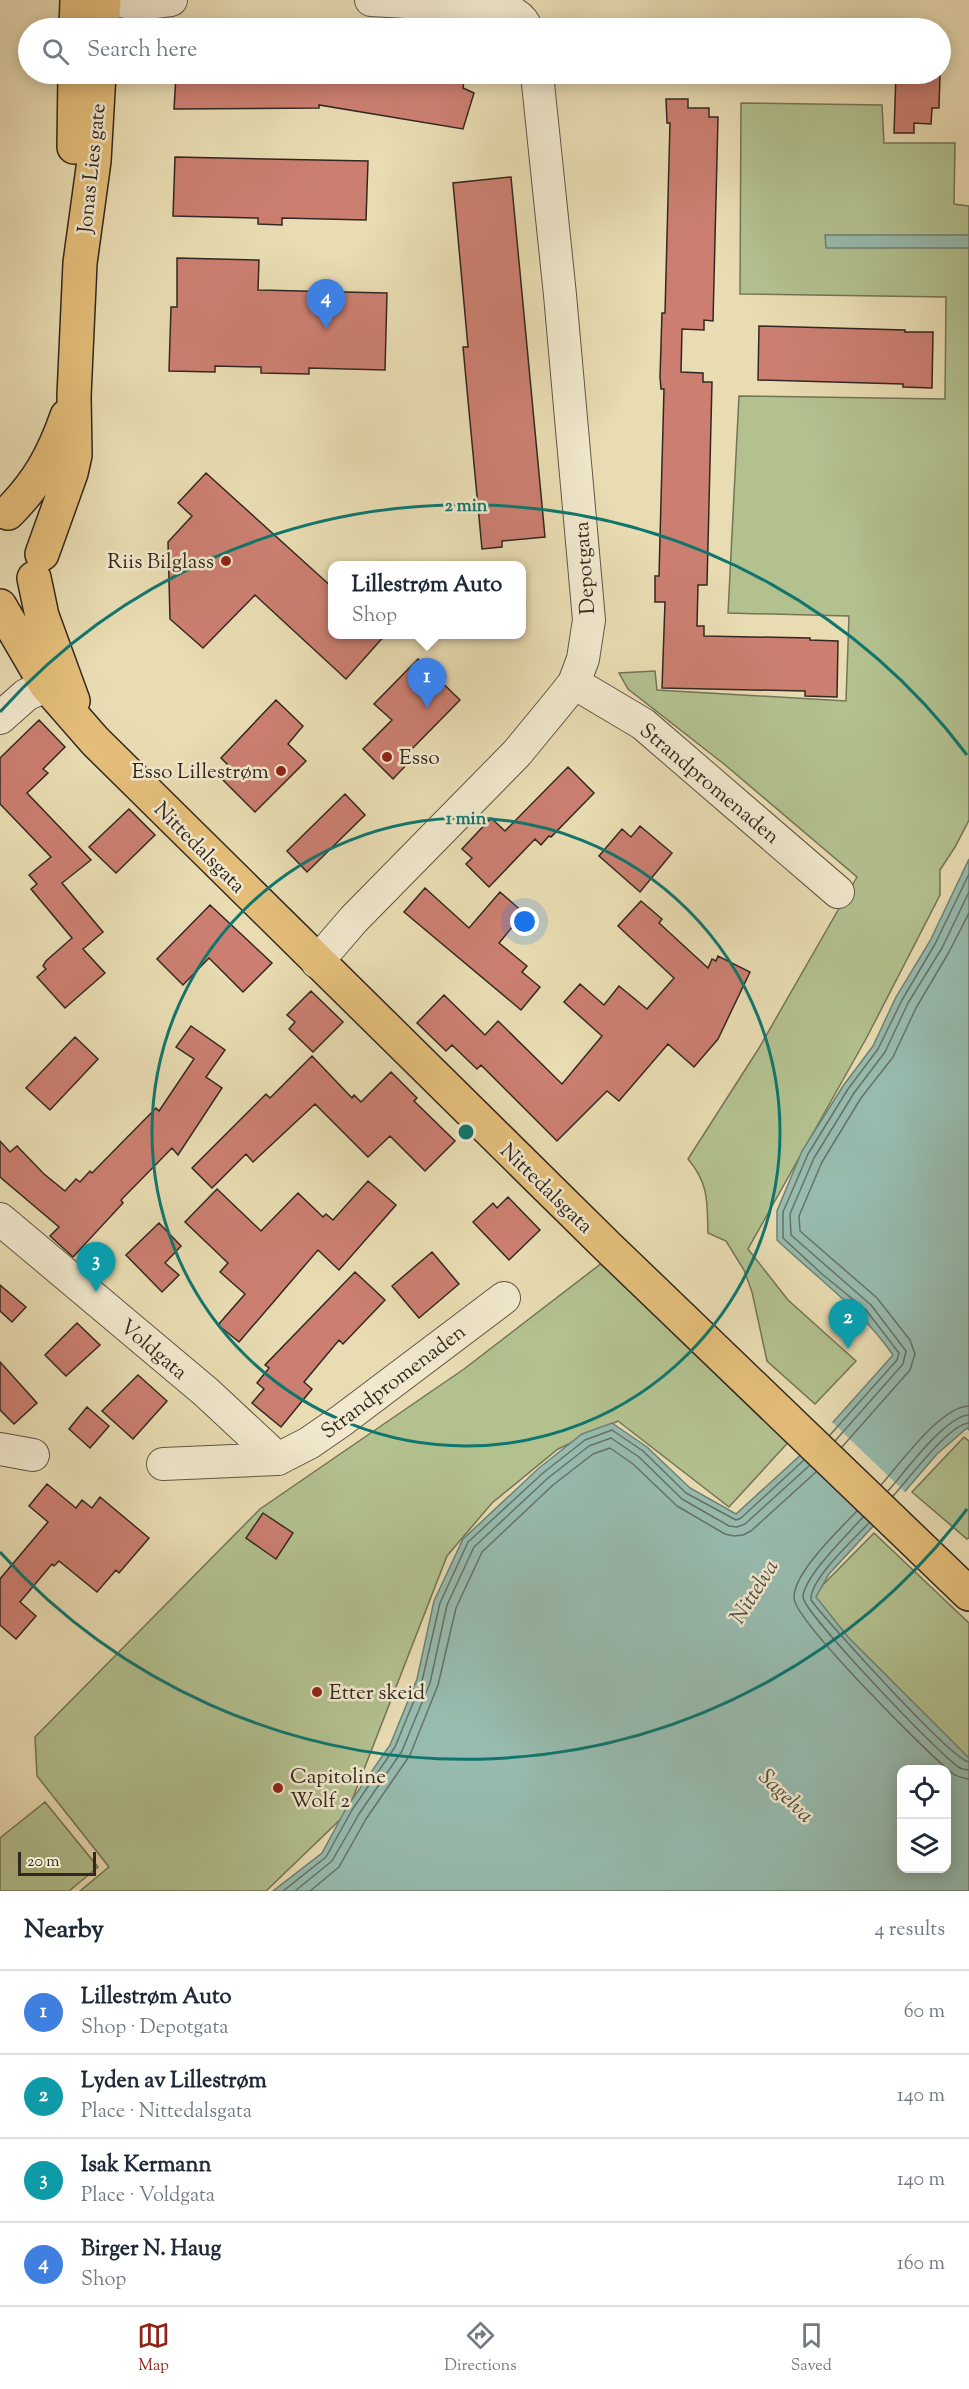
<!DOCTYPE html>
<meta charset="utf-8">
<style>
body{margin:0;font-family:"Sorts Mill Goudy",serif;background:#f2f2f3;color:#1f2937}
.controls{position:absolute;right:18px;bottom:18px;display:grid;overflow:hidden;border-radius:12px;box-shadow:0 3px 15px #0003}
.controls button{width:54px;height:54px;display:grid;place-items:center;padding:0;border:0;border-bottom:2px solid #e0e1e3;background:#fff;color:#1f2937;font:30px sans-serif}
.scale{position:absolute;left:18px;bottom:15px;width:78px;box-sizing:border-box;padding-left:6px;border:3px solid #332821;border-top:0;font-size:16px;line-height:21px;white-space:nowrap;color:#332821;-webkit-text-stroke:4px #f1e8cd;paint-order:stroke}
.you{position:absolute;left:525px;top:922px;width:21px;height:21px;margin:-15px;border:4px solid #fff;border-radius:50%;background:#1a73e8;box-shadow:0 0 0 9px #1a73e833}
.badge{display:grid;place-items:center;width:39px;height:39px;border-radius:50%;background:#8f2418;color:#fff;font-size:20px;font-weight:700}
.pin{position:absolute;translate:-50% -50px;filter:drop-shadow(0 2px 3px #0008)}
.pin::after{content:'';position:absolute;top:32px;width:21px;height:18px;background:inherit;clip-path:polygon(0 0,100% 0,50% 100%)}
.popup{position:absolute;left:328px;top:561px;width:198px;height:78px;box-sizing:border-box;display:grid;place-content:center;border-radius:12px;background:#fff;filter:drop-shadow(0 2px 4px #0005);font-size:20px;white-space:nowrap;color:#747a83}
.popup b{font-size:22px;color:#1f2937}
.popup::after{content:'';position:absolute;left:50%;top:100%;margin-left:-12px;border:12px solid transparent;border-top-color:#fff}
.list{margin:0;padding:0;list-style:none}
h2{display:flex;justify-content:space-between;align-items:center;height:78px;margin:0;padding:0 24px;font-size:26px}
h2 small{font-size:20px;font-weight:400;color:#747a83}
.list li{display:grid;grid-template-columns:39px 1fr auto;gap:18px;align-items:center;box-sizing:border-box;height:84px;padding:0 24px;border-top:2px solid #e0e1e3}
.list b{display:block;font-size:22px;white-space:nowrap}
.list p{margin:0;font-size:20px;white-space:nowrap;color:#747a83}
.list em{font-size:20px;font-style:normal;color:#747a83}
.icon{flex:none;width:33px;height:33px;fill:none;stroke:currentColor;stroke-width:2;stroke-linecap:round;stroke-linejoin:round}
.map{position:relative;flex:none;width:969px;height:1891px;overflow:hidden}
.search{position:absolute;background:#fff;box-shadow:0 3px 15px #0003;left:18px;right:18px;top:18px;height:66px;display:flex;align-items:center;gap:15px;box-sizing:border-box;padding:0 21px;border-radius:33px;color:#747a83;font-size:22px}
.sheet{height:414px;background:#fff}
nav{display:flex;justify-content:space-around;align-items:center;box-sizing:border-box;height:84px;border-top:2px solid #e0e1e3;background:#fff;font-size:16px;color:#747a83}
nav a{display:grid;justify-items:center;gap:3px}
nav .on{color:#8f2418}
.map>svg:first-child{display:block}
</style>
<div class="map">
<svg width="969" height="1891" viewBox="0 0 969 1891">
<rect width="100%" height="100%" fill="#e9dcb2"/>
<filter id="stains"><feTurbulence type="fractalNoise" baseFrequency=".00333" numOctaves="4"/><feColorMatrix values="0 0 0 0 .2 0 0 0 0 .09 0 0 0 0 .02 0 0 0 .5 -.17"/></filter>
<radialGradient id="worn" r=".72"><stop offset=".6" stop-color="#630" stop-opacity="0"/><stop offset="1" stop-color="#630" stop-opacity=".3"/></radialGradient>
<path fill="#b3c18f" stroke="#737458" stroke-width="1.5" d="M741 103 882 105 884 143H955L954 204 969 206V820L955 847 940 870V895L867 1037 748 1249 788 1300 856 1361 815 1404 767 1361 752 1292 744 1270 726 1241 708 1233C707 1201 709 1184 688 1159L759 1048 857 877 724 764 628 689 619 673 655 671 657 690 846 701 849 616 728 613 739 396 945 399 946 297 740 294Z
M611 1256 794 1436 729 1507 618 1421 558 1449 492 1503 447 1556 347 1813 266 1891H80L109 1867 37 1776 35 1737 260 1509 464 1369Z
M964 1437 969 1441V1538L967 1539 912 1492Z
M874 1533 969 1623V1764L804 1604Z
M45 1802 98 1867 69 1891H0V1838Z"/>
<path fill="#97bbae" stroke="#6f8076" stroke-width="1.5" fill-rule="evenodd" d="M825 235H969V248H826Z
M969 859V1430L967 1428 937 1454 900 1497 829 1574 816 1597 848 1637 969 1758V1891H273L322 1853 347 1807 390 1745 417 1679 434 1601 463 1539 539 1468 582 1434 612 1423 647 1447 690 1488 736 1514 818 1439 893 1355C862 1310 816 1277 777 1240V1211L802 1151 843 1086 873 1046 896 997 930 941ZM902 1770H946V1868H902Z"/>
<path fill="#e9dcb2" d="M831 1421 907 1494 876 1528 798 1454Z"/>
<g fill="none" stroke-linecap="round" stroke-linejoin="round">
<path stroke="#657268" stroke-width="1.5" d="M830 1435 897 1360 899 1353 866 1310 822 1274 783 1238V1212L808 1154 848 1089 878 1049 902 1000 935 944 969 874
M835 1441 903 1364 906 1351 871 1305 791 1235 790 1214 814 1158 854 1093 885 1052 908 1003 942 948 969 892
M842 1447 910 1370 915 1354 910 1340 877 1298 800 1231 799 1216 822 1162 861 1098 893 1057 916 1008 949 952 969 913
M881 1485C900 1464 940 1407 969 1406
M888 1491C904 1473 945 1416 969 1415
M893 1496C908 1480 949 1424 969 1423
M857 1511C840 1529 793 1573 794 1598 795 1621 928 1754 952 1773 957 1777 963 1778 969 1779
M863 1517C849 1533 804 1576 803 1597 803 1612 941 1757 960 1768 964 1770 965 1769 969 1770
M869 1523C855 1538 809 1580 811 1600 827 1622 952 1760 969 1762
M283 1891 326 1857 352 1810 395 1747 422 1681 440 1603 468 1542 543 1473 585 1440 612 1430 643 1451 686 1493 736 1520 741 1518 804 1460
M295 1891 332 1861 359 1814 402 1751 430 1683 447 1605 474 1547 548 1478 589 1446 611 1438 639 1457 682 1499 729 1526 737 1527 745 1524 809 1466
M310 1891 339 1867 366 1819 410 1755 438 1685 456 1608 482 1552 553 1485 593 1454 610 1448 633 1464 677 1506 725 1534 734 1536 743 1535 751 1531 816 1472"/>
</g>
<path fill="#cc7f71" stroke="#332821" stroke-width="1.5" d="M190 74H465L463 88 474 93 463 129 319 105V108L174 109 176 76 189 77Z
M896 74H940L939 108H932L931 124 914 123V133H894Z
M666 99H688V108H709V117H718L713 321 704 320V330L682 329 681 372 703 373V382H712L707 585H698L697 626H704V636L810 638V640L838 641 837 697 805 696V691L662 688 665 602H655V576H659L664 389H661L660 377 662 313H665L670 123H667Z
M175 157 368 161 366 220 282 218V225L258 224V218L173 216Z
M511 177 545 537 502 541V547L482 549 463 347H468L453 183Z
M177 258 259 260 258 290 387 293 385 370 309 368V374L261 373V367L215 366V372L169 371 171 307H177Z
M759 326 905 330V332H933L932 388 903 387V384L758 380Z
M206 473 333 588V634H386L346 679 255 595 203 648 170 619 168 542 192 516 178 503Z
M418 659 460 700 403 758 408 763 393 779 363 749 392 720 374 704Z
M276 700 303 726 288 744 306 761 255 812 219 776 229 766 221 758Z
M39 720 65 747 43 769 48 773 27 793 91 860 62 883 103 932 83 949 105 973 65 1008 37 977 46 969 43 966 46 961 72 938 31 889 37 884 29 875 51 857 0 804V758Z
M568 767 594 793 551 837 549 836 541 845 535 839 489 887 466 864 472 858 462 849 491 818 505 831Z
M345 794 365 815 307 872 287 851Z
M129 809 155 835 116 873 89 847Z
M640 826 672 853 640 892 599 856 622 829 631 837Z
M425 888 469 928 500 892 524 913 499 943 527 966 522 972 540 987 521 1010 404 912Z
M641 901 662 919 659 923 708 968 712 959 716 961 718 956 750 972 718 1039 694 1067 668 1044 619 1101 607 1091 557 1141 481 1065 477 1069 452 1045 446 1051 417 1023 444 995 485 1035 498 1021 562 1084 602 1036 564 1002 580 984 604 1005 619 986 647 1009 674 978 618 926Z
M210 905 272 963 243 992 209 958 183 985 157 959Z
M311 991 343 1022 313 1052 289 1029 295 1022 287 1015Z
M191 1026 225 1050 206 1077 222 1088 178 1155 172 1148 121 1200 123 1203 73 1257 50 1236 59 1227 0 1177V1141L10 1152 17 1146 44 1174 65 1191 76 1179 80 1182 90 1171 92 1173 156 1108 159 1111 194 1059 176 1047Z
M75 1037 98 1059 50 1110 26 1088Z
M312 1056 352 1098 354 1095 361 1102 391 1072 417 1098 414 1101 455 1141 425 1171 390 1136 368 1157 315 1104 253 1162 246 1154 212 1188 192 1168 266 1094 270 1098Z
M368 1181 396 1205 339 1270 318 1250 239 1342 218 1325 245 1294 220 1272 228 1263 185 1222 217 1189 261 1231 298 1193 323 1217 326 1214 333 1220Z
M508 1197 540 1230 509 1260 473 1222 493 1203 497 1208Z
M159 1223 181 1246 165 1263 179 1275 162 1292 126 1255Z
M432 1252 459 1284 419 1318 392 1286Z
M355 1272 385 1300 343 1344 339 1340 304 1382 312 1389 281 1427 252 1403 264 1389 257 1383 269 1368 265 1365Z
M0 1285 26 1307 12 1322 0 1311Z
M77 1323 100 1345 66 1376 45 1355Z
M0 1362 37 1403 14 1424 0 1410Z
M138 1375 167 1401 133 1439 102 1411Z
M87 1407 109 1426 90 1448 69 1429Z
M47 1484 76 1508 82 1500 92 1508 100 1497 149 1538 119 1573 116 1570 97 1592 59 1561 54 1566 52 1564 20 1602 36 1616 16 1639 0 1625V1579L48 1522 29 1506Z
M263 1513 293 1533 276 1559 246 1538Z"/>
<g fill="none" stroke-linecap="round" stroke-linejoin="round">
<defs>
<path id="minor" d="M113 0 138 4 171 0
M371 0 497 7C509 11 522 15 526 28
M574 683 643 724 838 892
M0 718 26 695 64 677
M317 962 354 919 517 753 563 697 574 683 583 659 589 620 560 295 537 74
M0 1219 206 1392 278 1459
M0 1449 33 1455
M163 1464 278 1459 309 1443 341 1421 504 1298"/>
<path id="major" d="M76 28 77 0
M102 28 104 0
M74 147 75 74
M8 513C38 483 53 456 67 416
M42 554 71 473 75 455 74 396 80 263 94 161 99 74
M34 578 42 616 73 701
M0 606 46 685 95 741 607 1246 969 1594"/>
</defs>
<use href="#minor" stroke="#605545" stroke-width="34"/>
<use href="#major" stroke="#332821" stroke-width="36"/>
<use href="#minor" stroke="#f1e8cd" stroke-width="32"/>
<use href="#major" stroke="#e4be79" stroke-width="33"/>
</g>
<g fill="none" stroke="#0f766e" stroke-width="3">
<circle cx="466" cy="1132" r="314"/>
<path d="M967 1509A627 627 0 0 1 0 1552M0 712A627 627 0 0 1 967 755"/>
</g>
<g fill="#8f2418" stroke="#f1e8cd" stroke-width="2">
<circle cx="226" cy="561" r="6"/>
<circle cx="387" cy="757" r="6"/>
<circle cx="281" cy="771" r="6"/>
<circle cx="317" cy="1692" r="6"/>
<circle cx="278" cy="1788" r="6"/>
</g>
<g text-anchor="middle" stroke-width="5" stroke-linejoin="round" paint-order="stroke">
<g font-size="21" fill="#332821" stroke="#f1e8cd">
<text transform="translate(91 168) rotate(-84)" y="7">Jonas Lies gate</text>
<text transform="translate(584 568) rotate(-94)" y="7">Depotgata</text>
<text transform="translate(710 783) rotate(40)" y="7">Strandpromenaden</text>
<text transform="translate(200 847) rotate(45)" y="7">Nittedalsgata</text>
<text transform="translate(547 1188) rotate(44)" y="7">Nittedalsgata</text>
<text transform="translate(154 1349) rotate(40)" y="7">Voldgata</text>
<text transform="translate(393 1381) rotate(-37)" y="7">Strandpromenaden</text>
</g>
<g font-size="21" fill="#332821" stroke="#f1e8cd" text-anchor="start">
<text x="214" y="568" text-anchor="end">Riis Bilglass</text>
<text x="399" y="764">Esso</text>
<text x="269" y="778" text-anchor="end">Esso Lillestrøm</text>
<text x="329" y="1699">Etter skeid</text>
<text x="290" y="1783">Capitoline<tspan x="290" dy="24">Wolf 2</tspan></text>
</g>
<g font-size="22" font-style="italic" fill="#4c4d44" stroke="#f1e8cd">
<text transform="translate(753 1591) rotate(-58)" y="8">Nittelva</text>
<text transform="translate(787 1795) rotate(44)" y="8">Sagelva</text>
</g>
</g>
<circle cx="466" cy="1132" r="9" fill="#0f766e" stroke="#f1e8cd" stroke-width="3"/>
<g font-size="18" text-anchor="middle" font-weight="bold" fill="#0f766e" stroke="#f1e8cd" stroke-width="5" stroke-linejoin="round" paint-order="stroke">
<text x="466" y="511">2 min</text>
<text x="466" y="824">1 min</text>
</g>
<rect width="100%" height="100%" filter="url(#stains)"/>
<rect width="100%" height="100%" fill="url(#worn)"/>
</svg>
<div class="controls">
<button><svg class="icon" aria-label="locate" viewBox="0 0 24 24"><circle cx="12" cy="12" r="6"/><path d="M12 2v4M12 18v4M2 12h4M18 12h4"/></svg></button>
<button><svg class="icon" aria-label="layers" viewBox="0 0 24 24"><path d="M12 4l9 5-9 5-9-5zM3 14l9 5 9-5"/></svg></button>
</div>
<div class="scale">20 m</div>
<div class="you"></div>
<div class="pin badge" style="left:427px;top:708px;background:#3f7fe0">1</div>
<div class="popup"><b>Lillestrøm Auto</b>Shop</div>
<div class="pin badge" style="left:848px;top:1349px;background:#0f9aa8">2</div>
<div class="pin badge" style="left:96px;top:1292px;background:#0f9aa8">3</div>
<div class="pin badge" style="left:326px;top:329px;background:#3f7fe0">4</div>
<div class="search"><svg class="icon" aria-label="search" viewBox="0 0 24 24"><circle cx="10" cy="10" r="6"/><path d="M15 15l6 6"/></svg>Search here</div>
</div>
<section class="sheet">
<h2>Nearby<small>4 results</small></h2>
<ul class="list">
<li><span class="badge" style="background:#3f7fe0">1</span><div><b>Lillestrøm Auto</b><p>Shop · Depotgata</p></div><em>60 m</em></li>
<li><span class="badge" style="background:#0f9aa8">2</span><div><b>Lyden av Lillestrøm</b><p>Place · Nittedalsgata</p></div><em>140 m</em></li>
<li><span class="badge" style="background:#0f9aa8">3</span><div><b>Isak Kermann</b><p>Place · Voldgata</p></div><em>140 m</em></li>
<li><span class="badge" style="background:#3f7fe0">4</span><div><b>Birger N. Haug</b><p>Shop</p></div><em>160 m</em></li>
</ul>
</section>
<nav>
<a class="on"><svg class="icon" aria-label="map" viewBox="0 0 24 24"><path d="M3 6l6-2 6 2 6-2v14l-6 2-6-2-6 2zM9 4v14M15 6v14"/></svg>Map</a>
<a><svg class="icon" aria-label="directions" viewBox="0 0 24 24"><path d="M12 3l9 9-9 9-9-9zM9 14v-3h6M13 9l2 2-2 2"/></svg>Directions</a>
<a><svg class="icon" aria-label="saved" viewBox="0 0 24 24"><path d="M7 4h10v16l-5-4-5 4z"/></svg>Saved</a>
</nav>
